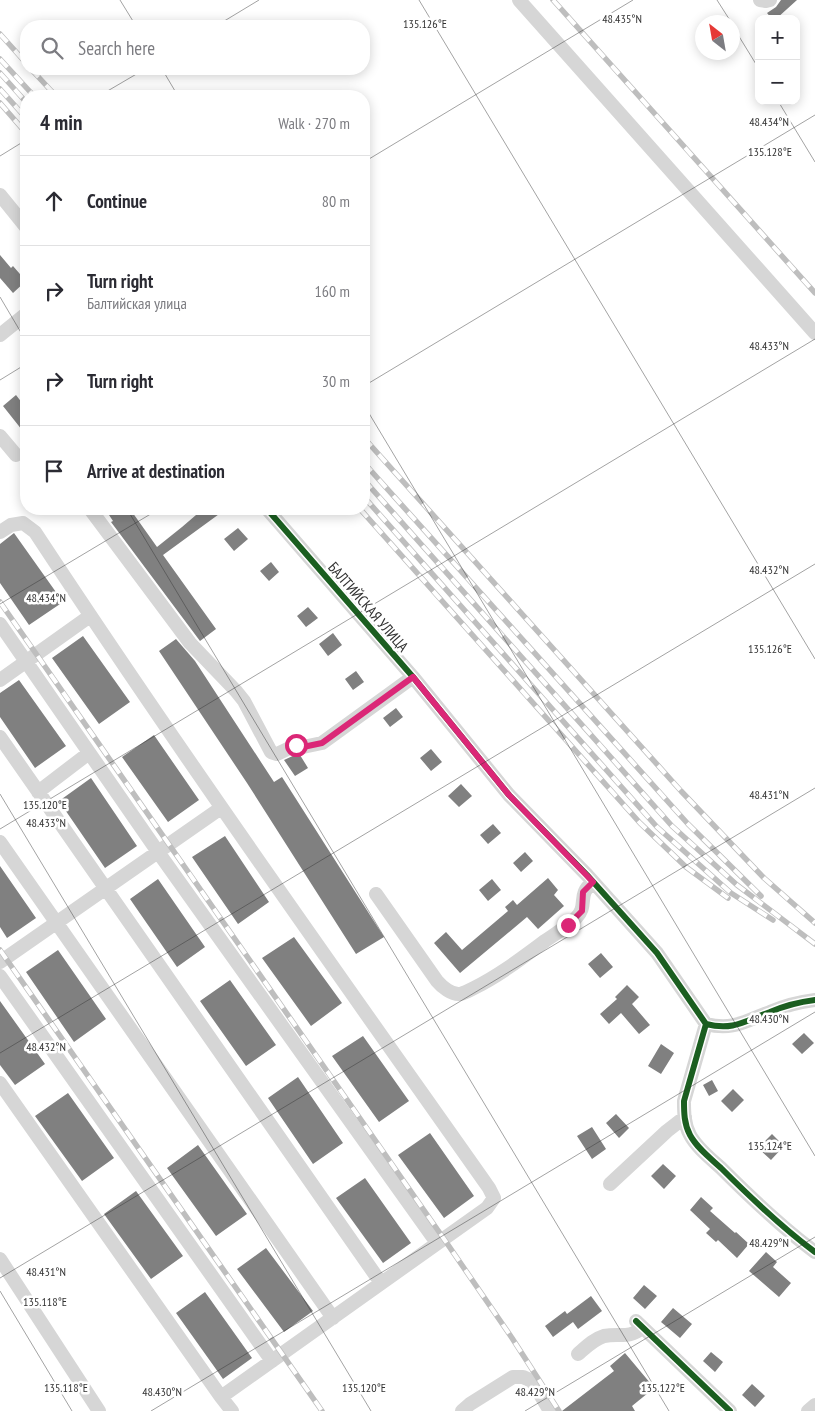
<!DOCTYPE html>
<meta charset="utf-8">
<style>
body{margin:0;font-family:"PT Sans Narrow",sans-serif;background:#f2f2f3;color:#2b2b33}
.controls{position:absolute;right:15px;top:15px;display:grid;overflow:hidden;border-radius:10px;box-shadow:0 2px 12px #0003}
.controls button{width:45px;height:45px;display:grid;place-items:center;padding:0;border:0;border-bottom:1px solid #e1e1e2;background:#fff;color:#2b2b33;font:25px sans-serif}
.compass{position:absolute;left:695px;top:15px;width:45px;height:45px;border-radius:50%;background:#fff;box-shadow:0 2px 12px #0003;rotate:329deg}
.stop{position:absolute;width:15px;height:15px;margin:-11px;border:4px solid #db2777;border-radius:50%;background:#fff}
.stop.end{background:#db2777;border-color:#fff;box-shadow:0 1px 5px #0008}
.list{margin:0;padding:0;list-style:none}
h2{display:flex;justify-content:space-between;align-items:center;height:65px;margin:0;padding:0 20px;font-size:21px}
h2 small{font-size:16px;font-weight:400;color:#7c7c81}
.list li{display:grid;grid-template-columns:32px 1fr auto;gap:15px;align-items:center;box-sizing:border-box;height:90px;padding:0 20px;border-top:1px solid #e1e1e2}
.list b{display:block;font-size:19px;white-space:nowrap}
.list p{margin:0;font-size:16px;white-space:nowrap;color:#7c7c81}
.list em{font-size:16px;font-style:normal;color:#7c7c81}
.icon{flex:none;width:28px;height:28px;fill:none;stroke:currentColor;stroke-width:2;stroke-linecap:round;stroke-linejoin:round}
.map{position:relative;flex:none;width:815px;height:1411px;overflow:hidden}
.search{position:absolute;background:#fff;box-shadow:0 2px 12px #0003;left:20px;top:20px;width:350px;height:55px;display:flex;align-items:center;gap:12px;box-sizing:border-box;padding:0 18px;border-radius:20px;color:#7c7c81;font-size:19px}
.panel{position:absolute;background:#fff;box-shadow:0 2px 12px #0003;left:20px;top:90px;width:350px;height:425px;border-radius:20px}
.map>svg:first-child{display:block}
</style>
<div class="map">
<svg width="815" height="1411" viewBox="0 0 815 1411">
<rect width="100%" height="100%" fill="#fff"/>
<path fill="#808080" d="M781 0H797L776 19H772L767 13 776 7Z
M0 255 11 268 13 266 26 281 13 293 0 278Z
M16 395 26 408V435L3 406Z
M105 509H130L157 547 182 527 203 509H226L163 555 216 629 200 641 197 637 111 522 113 521Z
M238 528 248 539 234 551 224 539Z
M14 533 63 602 29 625 0 583V544Z
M271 562 279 572 269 581 260 571Z
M308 607 318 618 306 627 297 616Z
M333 633 342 645 328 656 319 644Z
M83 636 130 702 99 724 52 658Z
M176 639 195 661 274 782 282 777 384 937 356 954 247 783 159 651Z
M356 671 364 682 353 690 345 679Z
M19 680 66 746 35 768 0 717V693Z
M396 708 403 717 390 727 383 718Z
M154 735 199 800 168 822 122 757Z
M431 749 442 762 431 771 420 758Z
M297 754 300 755 308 768 295 776 284 760Z
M91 778 137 846 105 868 59 801Z
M461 784 472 796 459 807 448 796Z
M493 824 501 833 488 844 480 835Z
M225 836 269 902 238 924 192 857Z
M525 852 533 861 521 872 513 863Z
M0 866 36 918 7 938 0 927Z
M548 878 558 890 554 895 564 906 538 929 527 917 460 973 434 943 446 932 462 950 508 911 505 907 513 900 517 905Z
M158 879 205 947 177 967 130 899Z
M492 879 501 890 488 901 479 890Z
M294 937 342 1003 311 1026 262 958Z
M58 950 106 1019 74 1042 26 972Z
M601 953 613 967 600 978 588 964Z
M230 980 276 1045 246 1066 200 1001Z
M627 985 639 997 632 1004 650 1025 639 1034 621 1013 609 1024 600 1014 617 999 615 997Z
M0 1001 45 1064 15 1085 0 1065Z
M804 1033 814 1043 802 1054 792 1044Z
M363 1036 409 1101 379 1122 332 1056Z
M661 1044 674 1053 661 1074 648 1066Z
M298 1077 343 1143 313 1164 268 1098Z
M712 1080 718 1091 709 1096 703 1085Z
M733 1089 744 1100 732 1112 721 1101Z
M68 1093 114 1158 82 1181 35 1116Z
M616 1114 629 1128 619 1138 606 1123Z
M592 1127 606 1149 592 1159 577 1136Z
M430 1133 474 1196 444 1218 398 1155Z
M772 1134 784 1146 771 1160 758 1148Z
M198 1145 247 1214 216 1236 167 1168Z
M663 1164 676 1176 664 1189 651 1176Z
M365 1178 411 1243 383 1263 336 1198Z
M136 1191 183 1256 151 1279 104 1214Z
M701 1197 713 1208 710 1211 735 1233 736 1232 749 1244 737 1258 718 1240 716 1242 706 1233 710 1229 690 1210Z
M266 1248 313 1311 284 1332 237 1269Z
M766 1252 777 1262 773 1267 791 1283 779 1297 749 1271Z
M644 1285 657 1296 645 1309 633 1298Z
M205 1292 252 1358 223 1379 176 1313Z
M591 1296 602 1311 578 1329 573 1322 553 1337 545 1326 565 1311 567 1314Z
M673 1308 692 1324 680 1338 661 1322Z
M711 1352 723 1362 715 1372 703 1361Z
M625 1353 651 1384 645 1389 648 1393 632 1406 635 1411H562L614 1371 610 1366Z
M752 1384 765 1396 755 1407 742 1395Z"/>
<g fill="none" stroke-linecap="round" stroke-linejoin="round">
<path stroke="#d6d6d6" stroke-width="14" d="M519 0 815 333
M760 0 766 1 770 0
M0 195 26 227
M0 335 26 314
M0 436 16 455
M90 509 190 643 236 691 244 701 271 752 277 754 296 745 303 747 322 743 413 677
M267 509 413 677 509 795 587 875 657 953 706 1024C733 1031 745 1021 770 1012 784 1006 799 1002 815 1000
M0 532 11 525 23 523 35 532C181 754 336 971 489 1188L494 1198 487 1208 221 1397 0 1083
M0 624 158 852 437 1243
M0 680 90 616
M0 737 381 1283
M38 792 89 753
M0 842 333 1318
M376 894 437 981C442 987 452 995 460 994 465 993 470 990 474 988 500 975 522 958 545 941 555 934 567 927 576 918 589 905 576 895 593 882
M0 962 221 808
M0 976 272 1361
M706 1024 684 1101C684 1112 684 1124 690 1135 697 1148 710 1158 721 1168 751 1198 781 1227 815 1252
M610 1184 667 1131 685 1117
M0 1259 99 1411
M636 1321 730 1411
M578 1354C586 1347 594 1339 604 1336 620 1333 629 1339 642 1328
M221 1397 232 1411
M462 1411 470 1404 513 1377H523L532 1381 550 1411
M808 1411 815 1405"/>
<defs>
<path id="rail" d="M553 0 815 293
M0 34 26 63
M0 59 34 96
M31 69 56 96
M0 73 26 102
M0 89 26 118
M0 103 26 133
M364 438 681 791 764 878 815 923
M364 463 688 824 761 896
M364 480 672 826 737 885 815 944
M364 497 657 827 731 893 773 920
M360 509 640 823 686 867 728 898
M0 602 444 1239 512 1338 559 1411
M0 950 322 1411"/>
</defs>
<use href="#rail" stroke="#bebebe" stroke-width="5.5"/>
<use href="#rail" stroke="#fff" stroke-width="4" stroke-dasharray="11" stroke-linecap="butt"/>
<defs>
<path id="cycleway" d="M267 509 413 677 509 795 587 875 657 953 706 1024C733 1031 745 1021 770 1012 784 1006 799 1002 815 1000
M706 1024 684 1101C684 1112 684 1124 690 1135 697 1148 710 1158 721 1168 751 1198 781 1227 815 1252
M636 1321 730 1411"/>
</defs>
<use href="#cycleway" stroke="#fff" stroke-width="9"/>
<use href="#cycleway" stroke="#1b5e20" stroke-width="6"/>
</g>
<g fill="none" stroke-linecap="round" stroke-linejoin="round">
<path stroke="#db2777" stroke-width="6" d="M296 745 303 747 322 743 413 677 509 795 593 882 583 892 582 911 568 925"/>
</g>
<path fill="none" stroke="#323232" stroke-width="1" stroke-opacity="0.45" d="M120 0 136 26M419 0 815 659M717 0 731 22M732 25 759 69M216 26 259 0M162 69 178 96M99 96 145 69M778 101 815 162M0 156 26 140M364 162 633 0M0 297 26 341M0 380 26 364M364 386 815 115M364 405 815 1156M127 509 669 1411M0 604 159 509M0 794 371 1411M0 829 815 339M0 1053 815 564M0 1278 815 788M0 1291 72 1411M151 1411 815 1012M525 1411 815 1237"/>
<g text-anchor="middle" stroke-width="5" stroke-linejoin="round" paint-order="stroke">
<g font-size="15" fill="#323232" stroke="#fff">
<text transform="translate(368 607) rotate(49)" y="5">БАЛТИЙСКАЯ УЛИЦА</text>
</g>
</g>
<g font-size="12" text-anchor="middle" fill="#323232" stroke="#fff" stroke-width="5" stroke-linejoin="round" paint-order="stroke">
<text x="622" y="23">48.435°N</text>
<text x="425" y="28">135.126°E</text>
<text x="769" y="126">48.434°N</text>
<text x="770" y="156">135.128°E</text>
<text x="769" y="350">48.433°N</text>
<text x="769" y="574">48.432°N</text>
<text x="46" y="602">48.434°N</text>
<text x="770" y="653">135.126°E</text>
<text x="769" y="799">48.431°N</text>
<text x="45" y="809">135.120°E</text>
<text x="46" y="827">48.433°N</text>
<text x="769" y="1023">48.430°N</text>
<text x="46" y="1051">48.432°N</text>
<text x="770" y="1150">135.124°E</text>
<text x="769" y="1247">48.429°N</text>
<text x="46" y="1276">48.431°N</text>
<text x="45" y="1306">135.118°E</text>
<text x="66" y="1392">135.118°E</text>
<text x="364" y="1392">135.120°E</text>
<text x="663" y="1392">135.122°E</text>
<text x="162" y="1396">48.430°N</text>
<text x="535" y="1396">48.429°N</text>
</g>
</svg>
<div class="controls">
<button>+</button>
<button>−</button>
</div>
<svg class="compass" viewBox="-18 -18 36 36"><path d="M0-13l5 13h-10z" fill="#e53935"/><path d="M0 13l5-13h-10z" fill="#7c7c81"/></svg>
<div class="stop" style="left:296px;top:745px"></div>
<div class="stop end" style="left:568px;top:925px"></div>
<div class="search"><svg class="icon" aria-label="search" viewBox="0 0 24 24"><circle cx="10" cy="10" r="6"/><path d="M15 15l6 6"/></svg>Search here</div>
<section class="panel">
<h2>4 min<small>Walk · 270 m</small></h2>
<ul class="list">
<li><svg class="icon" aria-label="ahead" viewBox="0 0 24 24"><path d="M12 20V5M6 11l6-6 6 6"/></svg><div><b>Continue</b></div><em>80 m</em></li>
<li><svg class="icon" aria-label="right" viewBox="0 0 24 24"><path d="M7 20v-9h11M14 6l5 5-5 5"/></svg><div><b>Turn right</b><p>Балтийская улица</p></div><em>160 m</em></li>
<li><svg class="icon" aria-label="right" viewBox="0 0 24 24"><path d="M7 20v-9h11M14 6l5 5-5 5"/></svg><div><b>Turn right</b></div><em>30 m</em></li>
<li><svg class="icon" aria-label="arrive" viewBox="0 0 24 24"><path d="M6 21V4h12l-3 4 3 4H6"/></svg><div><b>Arrive at destination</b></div></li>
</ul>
</section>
</div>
